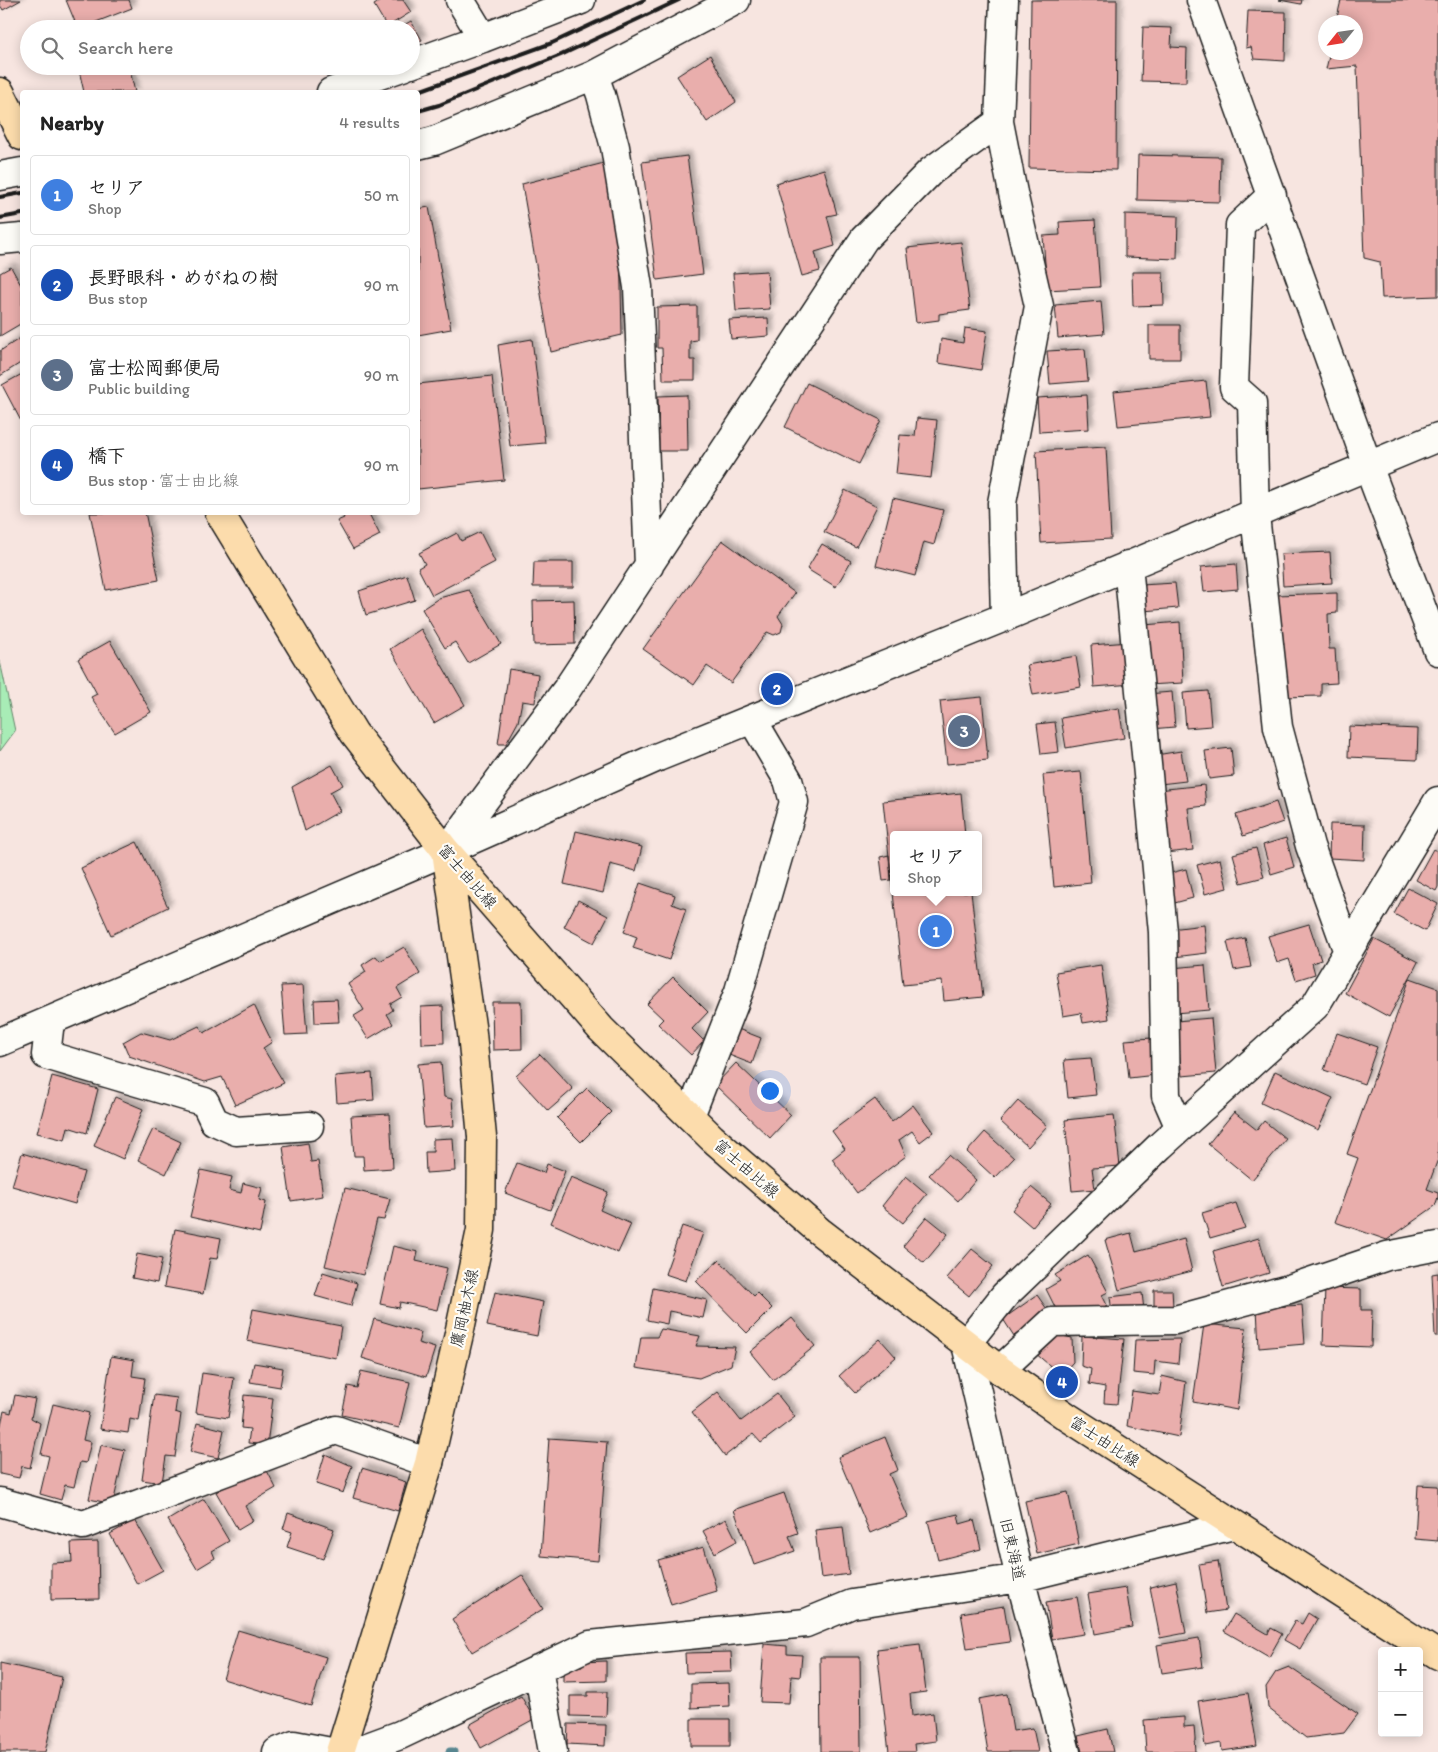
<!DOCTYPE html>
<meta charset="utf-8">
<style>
body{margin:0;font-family:Itim,"Klee One",sans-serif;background:#f2f2f2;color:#222}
.controls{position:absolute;right:15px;bottom:15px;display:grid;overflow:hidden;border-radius:5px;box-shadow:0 2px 12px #0003}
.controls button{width:45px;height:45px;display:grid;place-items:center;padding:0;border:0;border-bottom:1px solid #e0e0e0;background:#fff;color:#222;font:25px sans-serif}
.compass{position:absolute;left:1318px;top:15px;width:45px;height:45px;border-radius:50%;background:#fff;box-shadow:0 2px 12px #0003;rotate:240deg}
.you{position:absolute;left:769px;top:1090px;width:18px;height:18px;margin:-12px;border:4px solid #fff;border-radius:50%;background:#1a73e8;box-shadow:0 0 0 8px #1a73e833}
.badge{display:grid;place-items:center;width:32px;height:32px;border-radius:50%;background:#111827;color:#fff;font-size:16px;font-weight:700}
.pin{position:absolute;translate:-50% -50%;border:2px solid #fff;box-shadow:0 1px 5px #0006}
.popup{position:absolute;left:890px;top:831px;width:92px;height:65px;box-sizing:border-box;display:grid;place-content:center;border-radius:5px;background:#fff;filter:drop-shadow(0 1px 4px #0005);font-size:16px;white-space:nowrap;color:#767676}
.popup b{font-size:19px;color:#222}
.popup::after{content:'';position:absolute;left:50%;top:100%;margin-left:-10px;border:10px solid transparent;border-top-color:#fff}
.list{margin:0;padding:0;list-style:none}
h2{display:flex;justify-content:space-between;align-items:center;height:65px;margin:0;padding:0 20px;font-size:21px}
h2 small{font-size:16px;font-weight:400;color:#767676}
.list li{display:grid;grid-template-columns:32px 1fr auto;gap:15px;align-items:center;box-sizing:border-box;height:80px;margin:0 10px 10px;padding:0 10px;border:1px solid #e0e0e0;border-radius:5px}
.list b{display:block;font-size:19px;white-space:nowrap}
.list p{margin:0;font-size:16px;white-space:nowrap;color:#767676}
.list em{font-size:16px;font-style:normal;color:#767676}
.icon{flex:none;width:28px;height:28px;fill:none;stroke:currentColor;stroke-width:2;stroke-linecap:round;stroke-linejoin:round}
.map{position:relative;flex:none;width:1438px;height:1752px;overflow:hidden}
.search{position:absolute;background:#fff;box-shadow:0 2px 12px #0003;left:20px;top:20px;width:400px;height:55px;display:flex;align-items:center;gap:12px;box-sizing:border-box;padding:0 18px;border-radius:28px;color:#767676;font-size:19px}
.panel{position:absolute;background:#fff;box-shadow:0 2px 12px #0003;left:20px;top:90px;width:400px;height:425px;border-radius:5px}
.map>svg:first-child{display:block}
</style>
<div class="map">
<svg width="1438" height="1752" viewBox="0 0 1438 1752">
<defs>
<filter id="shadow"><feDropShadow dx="4.5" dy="-4.5" stdDeviation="2.5" flood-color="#0004"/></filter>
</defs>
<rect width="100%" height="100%" fill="#f7e5e0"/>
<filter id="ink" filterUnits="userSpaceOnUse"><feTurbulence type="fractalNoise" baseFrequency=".02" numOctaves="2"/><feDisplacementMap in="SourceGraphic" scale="10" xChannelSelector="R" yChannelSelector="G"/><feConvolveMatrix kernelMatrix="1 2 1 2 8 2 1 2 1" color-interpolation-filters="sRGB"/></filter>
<g filter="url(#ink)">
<path fill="#a8ecb6" stroke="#628469" d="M0 661 15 731 0 751Z"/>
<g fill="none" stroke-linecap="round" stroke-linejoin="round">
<path stroke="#588690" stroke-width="9" d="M450 1752H453"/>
</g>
<path fill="#e9aeac" stroke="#1c1c1c" filter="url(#shadow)" d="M0 0H21L3 10 0 5Z
M66 0H129L132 8 78 29Z
M382 0H403L411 12 387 27 374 5Z
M1031 0H1117L1116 170 1029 168Z
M1279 0H1302L1301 4Z
M1341 0H1438V296L1382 298 1380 262 1364 258 1357 66 1326 69 1330 52H1356V22H1336Z
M1248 11 1286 12 1285 61 1254 59 1251 47 1246 48Z
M411 21 422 40 411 45V29H397Z
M1143 27 1172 28 1171 47 1187 48 1186 82 1141 81Z
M710 55 736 102 707 122 677 76Z
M78 66H129L135 92H84Z
M1138 155 1221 157 1220 202 1137 200Z
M687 156 703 274 657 280 642 162Z
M604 163 620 239 622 335 551 352 522 184Z
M824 169 837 214 827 216 835 246 815 252 820 271 802 276 776 183Z
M429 207 451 329 418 335V209Z
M1125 214 1178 216 1177 259 1125 257Z
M1095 220 1100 287 1047 290 1043 236 1060 235 1059 222Z
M961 242 970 310 939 314V320L916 323 907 248Z
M11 267 22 287V323L0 336V273Z
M767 271 770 309 736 311 733 273Z
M1132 272H1163L1164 305 1133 306Z
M1101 301 1104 334 1058 338 1055 305Z
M697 306V340L690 341V360H695V380H663L662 348H657V307Z
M768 318 769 336 731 339 729 320Z
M1149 325H1180V359H1149Z
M965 328 987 331 981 370 938 363 941 339 963 343Z
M22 337V362L0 376V351Z
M532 339 545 443 510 446 498 345Z
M1085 349 1088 381 1050 384 1047 351Z
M22 374V423L2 385Z
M492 376 504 480 418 489V384Z
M1206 381 1210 417 1118 426 1114 391Z
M807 383 881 420 859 464 785 427Z
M687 395 688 451H659L658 396Z
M1087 395 1089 429 1039 432 1037 398Z
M917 418 937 420 931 478 896 474 900 435 915 436Z
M1106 447 1111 539 1041 543 1036 451Z
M845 490 877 506 856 547 824 532Z
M893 498 943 510 934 545 924 542 915 576 876 566Z
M145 512 159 580 106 590 90 513Z
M341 512H368L380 535 353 549 337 521 344 518Z
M480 532 495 562 432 595 418 568 425 564 419 553 457 533 461 541Z
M722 540 795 593 778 616 783 624 781 632 774 635 767 632 731 683 707 666 694 685 643 649Z
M822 544 851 561 836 587 807 569Z
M1330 552 1332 583 1283 586 1281 554Z
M534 562H573V587H533Z
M1236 564 1238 589 1204 592 1201 567Z
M407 575 415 600 366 615 359 591Z
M1175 583 1178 608 1143 611 1141 585Z
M469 590 501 644 468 663 455 642 445 648 422 609 439 598Z
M1337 593V613L1328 614 1329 649H1335L1337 683 1321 684V696L1280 697 1276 595Z
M574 600 575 644 534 645 533 601Z
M1180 622 1183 683 1148 685 1144 625Z
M421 629 465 705 434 723 390 649Z
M110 641 151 712 115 733 91 697 97 694 78 659Z
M1129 642 1133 684 1094 687 1091 645Z
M1076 656 1081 687 1033 695 1027 665Z
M509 669 538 674 535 703 522 701 518 722 506 744H498Z
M1208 691 1211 726 1186 728 1183 693Z
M1172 692 1175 727 1150 729 1147 694Z
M982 697 988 760 947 764 940 701Z
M1119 708 1124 738 1066 748 1061 718Z
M1055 722 1059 752 1041 754 1037 724Z
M1349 726 1418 729 1417 760 1348 757Z
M1231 748 1234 776 1209 779 1205 751Z
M1181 751 1186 781 1160 784 1156 755Z
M332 765 343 785 330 792 340 811 305 831 292 787Z
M1081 772 1091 883 1054 887 1043 775Z
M1204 785 1206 806 1188 808 1193 850 1166 853 1158 790Z
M961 793 965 835H894V892H971L983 997 944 1001 942 981 903 985 883 801Z
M1276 802 1283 822 1243 836 1236 815Z
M1330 824 1365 825 1364 860 1329 858Z
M576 831 642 847 636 871 610 864 603 893 564 884Z
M1286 838 1294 867 1271 874 1263 845Z
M137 842 168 907 111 935 81 868Z
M1256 848 1264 877 1241 883 1233 854Z
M1433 849 1438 852V887L1436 891 1416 880Z
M889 855 891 880 883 881 880 857Z
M1220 859 1227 888 1205 894 1197 865Z
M1186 869 1193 898 1171 904 1163 875Z
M640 883 675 895 672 904 686 909 669 960 633 948 637 937 624 932Z
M1408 888 1438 904 1425 931 1394 914Z
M578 900 608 916 594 943 564 927Z
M1309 924 1321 960 1312 963 1315 974 1296 980 1289 959 1277 963 1268 936Z
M1204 925 1207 953 1174 957 1171 929Z
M1245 938 1251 967 1234 970 1227 942Z
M1374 939 1418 962 1389 1017 1345 993Z
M404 947 420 974 397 988 402 997 390 1004 393 1010 387 1014 393 1024 368 1039 354 1016 364 1010 348 984 366 972 362 965 376 956 380 961Z
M1101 965 1109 1019 1083 1023 1081 1013 1063 1016 1056 972Z
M1205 965 1209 1010 1175 1013 1171 968Z
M673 977 708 1012 692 1029 704 1041 691 1055 658 1024 663 1019 647 1004Z
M1410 978 1438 988V1159L1427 1189 1438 1193V1197L1435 1206 1387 1240 1335 1222 1358 1158 1347 1154Z
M303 985 307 1034 285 1035 281 986Z
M337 999 339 1022 315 1023 314 1000Z
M492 1002H521L522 1049 493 1050Z
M254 1005 272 1042 263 1048 284 1083 235 1105 222 1077 205 1082 129 1056 123 1042 141 1032 170 1040 199 1026 204 1033Z
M443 1006 444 1043 422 1044 421 1007Z
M1211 1018 1216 1073 1182 1076 1176 1021Z
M738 1029 761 1038 752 1064 729 1055Z
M1337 1033 1377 1047 1364 1084 1324 1070Z
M1152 1038 1156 1075 1129 1078 1125 1040Z
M540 1054 573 1089 548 1111 516 1076Z
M1091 1058 1096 1095 1068 1098 1064 1060Z
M441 1062 444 1097 452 1099 454 1126 424 1128 418 1064Z
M736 1063 791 1115 770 1138 715 1085Z
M1275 1071 1333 1098 1318 1130 1261 1103Z
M372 1073 374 1100 337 1103 335 1076Z
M52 1076 98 1089 87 1133 68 1127 65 1140 37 1133Z
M587 1088 611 1112 581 1142 557 1118Z
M115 1097 143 1109 123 1159 94 1146Z
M875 1099 892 1122 913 1105 933 1132 920 1142 912 1131 899 1140 906 1156 857 1193 832 1159 845 1149 832 1131Z
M1018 1101 1047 1126 1028 1147 1000 1121Z
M1234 1112 1257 1130 1264 1121 1286 1139 1252 1180 1208 1144Z
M390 1114 393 1168 364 1170 363 1156H354L351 1116Z
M1114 1115 1120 1166 1092 1168 1095 1189 1072 1191 1065 1120Z
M153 1129 181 1142 166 1174 138 1160Z
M985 1132 1014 1158 995 1178 967 1152Z
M453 1138 455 1171 426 1173 425 1152H433V1139Z
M308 1143 311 1162 318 1161 323 1196 291 1201 283 1147Z
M22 1153 84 1172 75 1204 12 1186Z
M948 1155 976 1180 958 1201 929 1175Z
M517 1163 544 1173 547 1164 565 1171 550 1210 505 1193Z
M201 1170 232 1177 229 1190 241 1193 243 1183 262 1188 259 1200 266 1202 260 1233 190 1217Z
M906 1176 927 1194 903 1223 882 1206Z
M571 1177 608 1192 600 1210 631 1224 618 1253 551 1223Z
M1031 1187 1051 1204 1032 1227 1012 1210Z
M345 1188 390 1199 384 1220 377 1219 363 1275 325 1266Z
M1236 1203 1245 1228 1210 1238 1202 1213Z
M927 1217 948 1234 924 1263 903 1246Z
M682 1226 703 1233 686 1281 665 1274Z
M175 1229 221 1238 217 1259 210 1258 203 1294 164 1287Z
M1131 1233 1136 1252 1184 1239 1192 1271 1119 1290 1105 1240Z
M1259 1238 1269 1273 1223 1287 1213 1251Z
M393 1246 418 1252 416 1261 447 1268 437 1310 400 1302 399 1308 380 1304Z
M972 1249 993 1266 969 1296 947 1278Z
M137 1254 162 1259 157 1283 132 1278Z
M1088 1255 1108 1292 1102 1295 1107 1305 1096 1312 1057 1311 1046 1289 1060 1281 1055 1275Z
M719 1260 754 1296 757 1293 772 1308 747 1333 696 1281Z
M323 1272 357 1283 351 1306 315 1296Z
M1438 1273V1336H1435L1432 1274Z
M653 1288 707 1300 703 1318 669 1311 667 1324 647 1320Z
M1325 1288 1361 1289V1310H1372L1371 1347 1323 1345Z
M1154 1290H1172L1173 1306 1154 1307Z
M495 1292 543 1302 537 1336 487 1326Z
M1142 1293 1144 1310 1112 1313 1110 1297Z
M1037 1295 1049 1312 1014 1336 1003 1319Z
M1302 1305 1305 1344 1259 1348 1257 1308Z
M253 1309 341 1326 336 1358 247 1341Z
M792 1318 815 1346 773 1380 750 1352Z
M374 1319 421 1333 418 1343 435 1348 426 1377 362 1358Z
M1204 1324 1246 1328 1237 1410 1193 1402Z
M661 1329 700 1336 696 1346 735 1347 731 1365 699 1378 636 1368 641 1337H657Z
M1057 1335 1072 1338 1073 1362 1061 1375 1035 1353Z
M1082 1336 1124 1339 1117 1404 1104 1403 1105 1387 1089 1384 1091 1369 1081 1366Z
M880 1339 896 1357 855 1393 839 1376Z
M1180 1339 1178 1364 1155 1361 1154 1375 1133 1373 1135 1340Z
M111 1356 134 1360 132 1376 145 1378 139 1421 130 1419 128 1433 100 1429Z
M254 1363 283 1368 280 1387 250 1382Z
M361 1371 410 1382 399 1428 342 1415 348 1386 357 1388Z
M202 1373 234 1378 228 1418 196 1413Z
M1162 1376 1186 1382 1179 1437 1127 1426 1132 1391 1159 1395Z
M718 1392 741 1421 777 1394 795 1417 761 1443 753 1434 725 1456 692 1412Z
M15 1395 35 1399 31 1418 40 1423 30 1468 22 1466 19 1478 0 1474V1429L4 1411 11 1413Z
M154 1395 177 1398 175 1412 181 1414 175 1457 166 1456 162 1483 142 1480Z
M244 1395 273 1398 267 1445 248 1443 250 1429 241 1428Z
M53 1404 89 1413 83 1440 91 1442 86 1463 80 1462 74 1487 65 1485 61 1500 40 1494 49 1456 41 1454Z
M197 1423 224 1430 218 1458 190 1452Z
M885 1437 898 1470 889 1474 908 1517 870 1533 838 1457Z
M549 1438 607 1442 598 1561 541 1556Z
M101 1445 125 1450 113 1504 89 1499Z
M325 1454 352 1466 343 1493 316 1484Z
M264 1465 276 1488 245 1506 253 1521 238 1530 216 1492Z
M362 1468 406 1482 398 1511 353 1498Z
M1418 1485 1438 1486V1541L1415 1539Z
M1068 1492 1079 1544 1037 1554 1025 1501Z
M784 1493 798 1533 789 1536 795 1551 754 1565 734 1510Z
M204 1499 229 1541 212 1551 215 1558 197 1569 168 1520Z
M288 1513 334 1529 323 1559 287 1547 292 1532 283 1529Z
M958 1514 960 1524 974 1520 981 1549 938 1560 928 1521Z
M726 1519 737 1541 715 1553 703 1531Z
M135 1520 163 1570 137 1584 110 1534Z
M843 1527 849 1574 821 1578 815 1530Z
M98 1542 99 1599 51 1600V1563L72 1562 71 1543Z
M704 1547 717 1591 671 1605 658 1560Z
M1218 1561 1226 1610 1207 1613 1199 1564Z
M522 1575 543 1609 472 1652 452 1619Z
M1176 1581 1186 1633 1160 1638 1150 1587Z
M1126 1588 1132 1627 1095 1634 1088 1594Z
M1077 1597 1084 1634 1052 1639 1046 1602Z
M1004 1606 1010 1642 967 1648 961 1613Z
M1308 1613 1317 1619 1300 1649 1284 1640 1295 1621 1302 1624Z
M1234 1614 1268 1634 1271 1628 1282 1634 1269 1657 1224 1631Z
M238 1630 326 1657 311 1706 223 1679Z
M1199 1638 1203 1667 1162 1673 1157 1645Z
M764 1644 787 1646V1654L802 1655 800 1677 791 1676 789 1703 760 1702Z
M920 1644 926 1692 910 1694 912 1716 933 1713 936 1741 914 1744 915 1752H889L877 1649Z
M731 1652 732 1672 686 1673 685 1653Z
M820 1657H860L861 1752H821Z
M606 1661V1681L563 1682V1670L574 1669 575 1666H582V1662Z
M0 1663 62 1677 45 1752H0Z
M1289 1667 1358 1714 1344 1733 1306 1738 1268 1708 1266 1687 1276 1672Z
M729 1683 730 1706 691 1708V1684Z
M588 1692H607L606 1717 570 1716V1696H588Z
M1248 1693 1257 1746 1222 1751 1221 1743 1205 1746 1198 1701Z
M1007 1694 1013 1731 1033 1728 1038 1752H988L979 1699Z
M521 1696 534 1719 481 1748 469 1725Z
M1184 1717V1727L1194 1726 1196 1752H1146L1144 1720Z
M691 1719H730V1746H691Z
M568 1724 606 1725 605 1746 567 1744Z
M1108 1729 1113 1752H1082L1078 1736Z"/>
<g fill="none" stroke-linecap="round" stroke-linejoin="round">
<defs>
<path id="minor" d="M460 0 483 38
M1004 0 999 122 1013 193 1039 306 1002 503 1005 617
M1201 0 1368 466 1438 651
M411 64 483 38 581 0
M594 75 601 95 615 147 638 287 649 566
M331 92 405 66
M418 145 434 141 594 75 736 0
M0 176 22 172
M1272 195 1240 225 1234 387 1252 403 1255 515 1278 727 1310 846 1348 952
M0 240 22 238
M1128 565 1163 932 1166 1096 1180 1128
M447 850 567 689 864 239 931 171 999 122
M50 1021 46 1055 205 1102 214 1121 236 1131 309 1126
M0 1042 446 851 658 757 1005 617 1438 437
M690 1116 739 991 794 802 788 780 752 719
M1000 1370 1052 1322 1175 1320 1289 1289 1387 1256 1438 1246
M0 1502 83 1525 336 1430 429 1463
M538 1669 553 1752
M277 1752 294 1745 331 1752
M354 1752 400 1735 590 1645 806 1623 852 1604 1020 1578 1234 1525
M1066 1752 1020 1578 966 1344 1005 1295 1160 1146 1315 1006 1438 801"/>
<path id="major" d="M0 92 22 136
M219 512 354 733 446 851 601 1029 712 1138 819 1231 1000 1370 1066 1416 1438 1655
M340 1752 429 1463 459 1334 481 1230 482 1137 472 1033 446 851"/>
</defs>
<use href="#minor" stroke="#1c1c1c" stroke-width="31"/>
<use href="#major" stroke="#1c1c1c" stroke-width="31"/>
<use href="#minor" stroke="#fdfcf7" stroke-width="28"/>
<use href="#major" stroke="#fcdcac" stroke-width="28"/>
<path stroke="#1c1c1c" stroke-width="4" d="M416 92 552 43 644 0
M418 111 439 105 561 55 679 0
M0 197 22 193
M0 218 22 214"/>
</g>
</g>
<g text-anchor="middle" stroke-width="4.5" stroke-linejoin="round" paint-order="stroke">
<g font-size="16" fill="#1c1c1c" stroke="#fdfcf7">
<text transform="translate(468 876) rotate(49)" y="6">富士由比線</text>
<text transform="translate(747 1168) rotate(41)" y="6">富士由比線</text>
<text transform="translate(464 1308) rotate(-78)" y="6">鷹岡柚木線</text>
<text transform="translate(1105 1441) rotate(33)" y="6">富士由比線</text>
<text transform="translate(1013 1549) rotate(77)" y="6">旧東海道</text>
</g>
</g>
</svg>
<div class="controls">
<button>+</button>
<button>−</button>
</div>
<svg class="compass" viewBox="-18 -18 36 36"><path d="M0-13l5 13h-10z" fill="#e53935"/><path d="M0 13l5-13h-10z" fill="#767676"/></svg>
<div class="you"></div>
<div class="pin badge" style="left:936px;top:931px;background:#3f7fe0">1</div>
<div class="popup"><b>セリア</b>Shop</div>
<div class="pin badge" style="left:777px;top:689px;background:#1a4fb4">2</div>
<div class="pin badge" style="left:964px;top:731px;background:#5c6f8a">3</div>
<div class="pin badge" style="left:1062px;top:1382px;background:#1a4fb4">4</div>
<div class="search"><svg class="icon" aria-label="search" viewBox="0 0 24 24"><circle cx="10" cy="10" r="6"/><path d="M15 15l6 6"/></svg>Search here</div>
<section class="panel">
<h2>Nearby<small>4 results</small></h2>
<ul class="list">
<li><span class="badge" style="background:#3f7fe0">1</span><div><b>セリア</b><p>Shop</p></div><em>50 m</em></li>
<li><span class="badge" style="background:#1a4fb4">2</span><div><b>長野眼科・めがねの樹</b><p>Bus stop</p></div><em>90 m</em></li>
<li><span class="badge" style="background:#5c6f8a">3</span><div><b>富士松岡郵便局</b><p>Public building</p></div><em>90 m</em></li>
<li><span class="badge" style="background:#1a4fb4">4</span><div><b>橋下</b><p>Bus stop · 富士由比線</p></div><em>90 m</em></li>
</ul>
</section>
</div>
